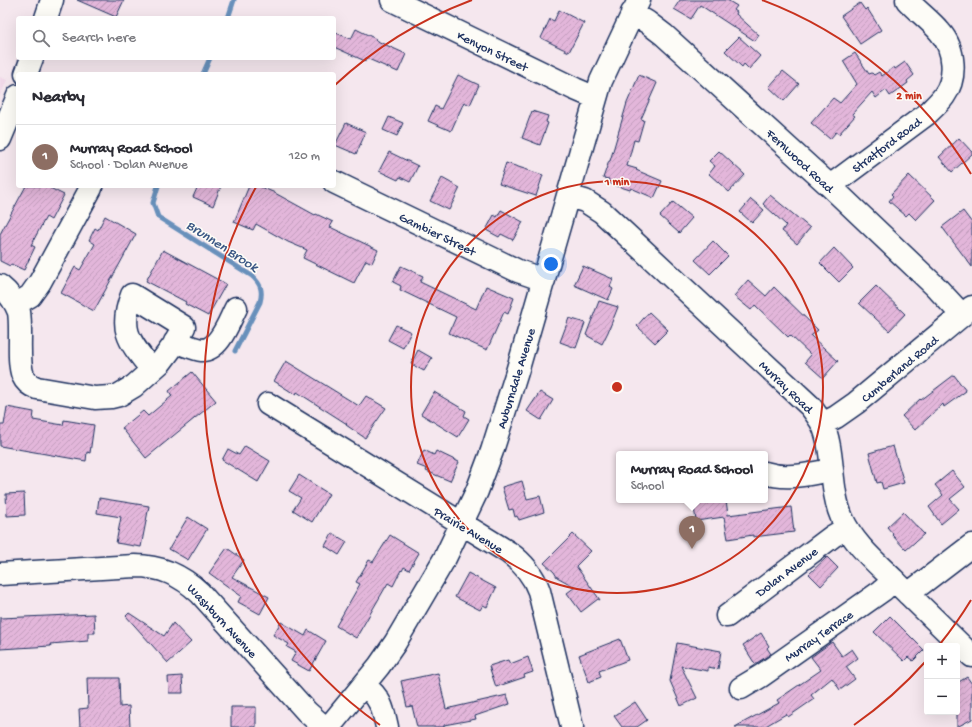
<!DOCTYPE html>
<meta charset="utf-8">
<style>
body{margin:0;font-family:"Gochi Hand",sans-serif;background:#f7f7f7;color:#2b2b33}
.controls{position:absolute;right:12px;bottom:12px;display:grid;overflow:hidden;border-radius:4px;box-shadow:0 4px 16px #0002}
.controls button{width:36px;height:36px;display:grid;place-items:center;padding:0;border:0;border-bottom:1px solid #e1e1e2;background:#fff;color:#2b2b33;font:20px sans-serif}
.you{position:absolute;left:551px;top:264px;width:14px;height:14px;margin:-10px;border:3px solid #fff;border-radius:50%;background:#1a73e8;box-shadow:0 0 0 6px #1a73e833}
.badge{display:grid;place-items:center;width:26px;height:26px;border-radius:50%;background:#b45309;color:#fff;font-size:13px;font-weight:700}
.pin{position:absolute;translate:-50% -33px;filter:drop-shadow(0 1px 2px #0008)}
.pin::after{content:'';position:absolute;top:21px;width:14px;height:12px;background:inherit;clip-path:polygon(0 0,100% 0,50% 100%)}
.popup{position:absolute;left:616px;top:451px;width:152px;height:52px;box-sizing:border-box;display:grid;place-content:center;border-radius:4px;background:#fff;filter:drop-shadow(0 1px 3px #0005);font-size:13px;white-space:nowrap;color:#7c7c81}
.popup b{font-size:15px;color:#2b2b33}
.popup::after{content:'';position:absolute;left:50%;top:100%;margin-left:-8px;border:8px solid transparent;border-top-color:#fff}
.list{margin:0;padding:0;list-style:none}
h2{display:flex;justify-content:space-between;align-items:center;height:52px;margin:0;padding:0 16px;font-size:17px}
h2 small{font-size:13px;font-weight:400;color:#7c7c81}
.list li{display:grid;grid-template-columns:26px 1fr auto;gap:12px;align-items:center;box-sizing:border-box;height:64px;padding:0 16px;border-top:1px solid #e1e1e2}
.list b{display:block;font-size:15px;white-space:nowrap}
.list p{margin:0;font-size:13px;white-space:nowrap;color:#7c7c81}
.list em{font-size:13px;font-style:normal;color:#7c7c81}
.icon{flex:none;width:22px;height:22px;fill:none;stroke:currentColor;stroke-width:2;stroke-linecap:round;stroke-linejoin:round}
.map{position:relative;flex:none;width:972px;height:727px;overflow:hidden}
.search{position:absolute;background:#fff;box-shadow:0 4px 16px #0002;left:16px;top:16px;width:320px;height:44px;display:flex;align-items:center;gap:10px;box-sizing:border-box;padding:0 14px;border-radius:4px;color:#7c7c81;font-size:15px}
.panel{position:absolute;background:#fff;box-shadow:0 4px 16px #0002;left:16px;top:72px;width:320px;height:116px;border-radius:4px}
.map>svg:first-child{display:block}
</style>
<div class="map">
<svg width="972" height="727" viewBox="0 0 972 727">
<defs>
<pattern id="building-hatch" width="6" height="6" patternUnits="userSpaceOnUse"><rect width="6" height="6" fill="#e3b6da"/><path d="M-1 1l2-2M0 6l6-6M5 7l2-2" fill="none" stroke="#c29dbe"/></pattern>
</defs>
<rect width="100%" height="100%" fill="#f5e7ee"/>
<filter id="ink" filterUnits="userSpaceOnUse"><feTurbulence type="fractalNoise" baseFrequency=".025" numOctaves="2"/><feDisplacementMap in="SourceGraphic" scale="8" xChannelSelector="R" yChannelSelector="G"/><feConvolveMatrix kernelMatrix="1 2 1 2 8 2 1 2 1" color-interpolation-filters="sRGB"/></filter>
<g filter="url(#ink)">
<path fill="#f0d8e8" d="M0 77 7 80 0 96Z"/>
<g fill="none" stroke-linecap="round" stroke-linejoin="round">
<path stroke="#6790bb" stroke-width="5" d="M228 18 234 0
M203 74 210 58
M158 186 153 203 158 217 252 276C261 284 263 291 260 302L235 351"/>
</g>
<path fill="url(#building-hatch)" stroke="#1b2f5e" d="M77 0H124L116 17Z
M680 0H727L737 6 734 10 737 12 736 14 759 35 755 41 700 5 691 19 674 9Z
M860 3 865 10 867 8 881 30 860 44 841 16Z
M559 10 584 23 569 52 541 38 550 19 554 21Z
M356 29 376 39 375 40 406 54 398 72 366 58 365 61 334 47V32L351 39Z
M739 37 760 56 749 69 744 64 742 67 725 51Z
M855 53 869 74 872 73 874 75 879 72 882 76 894 67 895 69 905 62 914 75 907 81 908 83 890 96 886 90 876 98 872 92 852 114 855 116 839 134 836 132 830 139 811 123 833 98 840 103 857 84 843 61Z
M783 71 799 84 784 101 769 87Z
M458 75 479 85 470 105 464 102 451 131 428 121 435 106 441 109Z
M639 75 657 83 641 119 644 120 638 141 634 140 627 166 637 169 636 170 662 181 654 198 631 188 630 190 608 183 609 179 603 178 609 161H610L627 103Z
M532 111 548 116 546 122 548 123 540 145 522 138Z
M389 117 403 123 397 136 383 130Z
M346 123 366 132 356 154 335 145Z
M959 138 972 152V154L952 172 939 157Z
M719 151 745 175 729 192 709 174 715 166 709 161Z
M389 152 418 166 410 182 400 177 398 180 379 171Z
M506 163 543 175 536 196 499 184Z
M909 175 935 200 916 220 909 213 906 216 889 201 893 196 891 194Z
M442 178 460 188 449 210 430 201Z
M26 186H46L64 195 51 220 46 217 31 245 35 247 24 270 11 264 10 266 0 261V234Z
M198 186H221L213 206 193 197Z
M249 186H258L273 192 315 215 316 214 333 222 330 227 378 250 372 263 366 260 354 283 303 258 307 250 288 242 256 224 253 230 234 222Z
M770 195 810 228 797 244 782 231 786 225 763 204Z
M751 199 764 210 752 223 740 212Z
M673 202 692 218 679 233 660 216Z
M501 210 523 222 513 240 501 234 499 237 486 230 494 215 497 217Z
M963 211 972 223V267L942 227Z
M105 216 136 234 94 311 61 293 75 267 80 270 95 244 89 240 95 228 98 230Z
M713 241 728 256 710 274 695 260Z
M834 248 853 268 839 282 820 263Z
M163 250 226 284 208 316 185 304 186 302 146 281Z
M401 266 423 276 420 282 476 309 486 286 514 298 508 314 504 312 487 350 449 333 456 317 400 290 401 286 393 282Z
M583 266 613 279 610 287 613 289 608 300 574 285Z
M748 280 766 296 774 287 818 330 811 336 838 361 823 378 805 362 811 355 790 335 788 337 755 305 751 310 734 296Z
M876 286 905 314 889 331 859 303Z
M599 301 618 307 608 332 602 344 586 335Z
M649 312 668 330 655 343 637 326Z
M569 318 585 323 576 348 560 342Z
M396 325 411 332 403 348 388 340Z
M418 350 432 358 424 371 411 364Z
M286 361 359 406 366 396 386 408 365 438 346 425 347 424 297 392 296 395 274 381Z
M192 372 216 401 146 458 122 428 143 411 148 416 172 396 169 391Z
M954 375 966 391 944 407 943 404 915 430 902 416 920 399 921 400Z
M434 392 466 411 464 416 469 419 458 437 421 414Z
M540 392 553 400 541 420 527 411Z
M7 407 34 412 33 420 63 425 64 420 94 425 90 453 87 452 86 461 0 446V425H4Z
M245 446 270 461 258 482 222 460 228 449 239 455Z
M893 446 904 483 883 489 881 482 877 483 869 453Z
M424 450 434 455 436 451 459 462 450 481 426 471 427 469 417 465Z
M952 471 965 487 950 499 959 509 941 524 929 507 943 495 935 485Z
M299 475 329 494 312 522 293 510 301 498 289 491Z
M522 481 527 499 540 496 544 512 519 520 517 516 515 517 513 509 509 510 502 487Z
M24 493 25 515 7 516 6 494Z
M99 498 149 506 141 547 116 543 121 517 97 513Z
M693 500H726L728 515 791 507 794 532 753 537V535L728 539 724 517 696 521Z
M903 512 924 534 906 550 892 535 893 534 887 527Z
M188 517 207 529 188 560 169 549Z
M332 533 347 542 339 555 325 546Z
M573 534 591 551 576 566 600 600 598 599 581 612 567 593 575 587 557 577 554 572 544 563Z
M390 535 419 553 409 570 404 567 402 571 401 570 393 586 388 583 356 638 336 626 360 584 356 582 369 560 373 562Z
M227 548 244 560 232 577 269 597 260 614 238 602 241 596 209 573Z
M827 557 838 568 821 586 809 574Z
M468 573 496 588 487 607 483 605 480 610 455 597Z
M129 613 164 636 173 623 191 642 168 663 126 616Z
M94 614 95 633H88V641L50 644 51 646 0 649V618Z
M890 616 924 650 913 661 908 657 904 661 874 632Z
M281 622 305 636 308 630 326 641 309 671 291 661 296 652 287 647 289 644 273 635Z
M761 633 769 646 767 648 771 654 755 664 743 645Z
M620 639 628 660 599 671 601 677 589 682 579 655Z
M832 642 842 656 852 649 858 658 846 667 855 679 840 690 832 678 811 695 814 699 788 717 786 714 764 727H735L779 703 777 700 821 670 811 657Z
M677 643 721 651 718 669 708 667V671L681 666 697 698 681 706 670 681Z
M528 657 533 672 524 675 525 677 496 687 489 666 508 660 510 664Z
M438 673 446 709 507 695 510 704 475 716 476 719 444 725V727H417L412 706 407 707 401 681Z
M182 676 183 693H169L168 677Z
M967 677 972 684V719L957 727V683Z
M87 678H119L120 707 129 706 130 727H80L79 709 88 708Z
M635 702 647 720 637 727H622L614 716Z
M231 707H256V727H231Z"/>
<g fill="none" stroke-linecap="round" stroke-linejoin="round">
<defs>
<path id="minor" d="M392 0 575 89 596 98
M632 13 647 22 664 35 830 186 936 287 962 315
M46 18 52 0
M26 74 32 58
M0 139 18 96
M334 182 518 271 544 280
M830 186 927 114C933 108 939 103 944 96 957 78 955 49 940 32 930 20 917 11 907 0
M568 196 585 201 602 212 810 406C814 411 818 417 822 423 835 450 829 489 842 518 854 545 878 564 898 584 923 608 947 632 972 656
M0 286C10 294 15 301 19 312 22 330 17 361 23 376 26 383 31 386 37 388L95 398 111 397 119 395 134 386 161 362 173 346 184 327 132 295C118 331 130 342 152 370
M16 304 30 296 40 282 91 188
M175 342C184 344 194 349 202 350 220 350 229 321 236 308
M268 404 508 552C522 562 533 574 539 591L572 727
M822 424 836 417 856 403 972 307
M765 473C788 480 808 474 831 470
M0 574 135 566C161 566 181 575 200 593L307 712 324 727
M908 594 972 545
M727 616 833 536 847 528
M364 685C380 697 383 708 387 727
M741 688 761 676 883 590 894 580
M329 727 379 666 395 643 445 558 477 491 492 451 517 372 601 81 639 0"/>
</defs>
<use href="#minor" stroke="#1b2f5e" stroke-width="25"/>
<use href="#minor" stroke="#fdfcf7" stroke-width="22"/>
</g>
</g>
<g fill="none" stroke="#c8321e" stroke-width="2">
<circle cx="617" cy="387" r="206"/>
<path d="M971 600A413 413 0 0 1 940 644M926 661A413 413 0 0 1 854 725M380 725A413 413 0 0 1 256 187M335 85A413 413 0 0 1 472 0M762 0A413 413 0 0 1 971 174"/>
</g>
<g text-anchor="middle" stroke-width="3" stroke-linejoin="round" paint-order="stroke">
<g font-size="13" fill="#1b2f5e" stroke="#fdfcf7">
<text transform="translate(493 50) rotate(26)" y="5">Kenyon Street</text>
<text transform="translate(886 144) rotate(-37)" y="5">Stratford Road</text>
<text transform="translate(801 160) rotate(43)" y="5">Fernwood Road</text>
<text transform="translate(438 233) rotate(26)" y="5">Gambier Street</text>
<text transform="translate(899 368) rotate(-40)" y="5">Cumberland Road</text>
<text transform="translate(515 378) rotate(-73)" y="5">Auburndale Avenue</text>
<text transform="translate(787 386) rotate(44)" y="5">Murray Road</text>
<text transform="translate(469 529) rotate(31)" y="5">Prairie Avenue</text>
<text transform="translate(786 571) rotate(-37)" y="5">Dolan Avenue</text>
<text transform="translate(223 620) rotate(47)" y="5">Washburn Avenue</text>
<text transform="translate(818 635) rotate(-35)" y="5">Murray Terrace</text>
</g>
<g font-size="14" font-style="italic" fill="#3b5885" stroke="#fdfcf7">
<text transform="translate(223 245) rotate(33)" y="5">Brunnen Brook</text>
</g>
</g>
<circle cx="617" cy="387" r="6" fill="#c8321e" stroke="#fdfcf7" stroke-width="2"/>
<g font-size="12" text-anchor="middle" font-weight="bold" fill="#c8321e" stroke="#fdfcf7" stroke-width="3" stroke-linejoin="round" paint-order="stroke">
<text x="909" y="99">2 min</text>
<text x="617" y="185">1 min</text>
</g>
</svg>
<div class="controls">
<button>+</button>
<button>−</button>
</div>
<div class="you"></div>
<div class="pin badge" style="left:692px;top:549px;background:#8d6e63">1</div>
<div class="popup"><b>Murray Road School</b>School</div>
<div class="search"><svg class="icon" aria-label="search" viewBox="0 0 24 24"><circle cx="10" cy="10" r="6"/><path d="M15 15l6 6"/></svg>Search here</div>
<section class="panel">
<h2>Nearby<small></small></h2>
<ul class="list">
<li><span class="badge" style="background:#8d6e63">1</span><div><b>Murray Road School</b><p>School · Dolan Avenue</p></div><em>120 m</em></li>
</ul>
</section>
</div>
